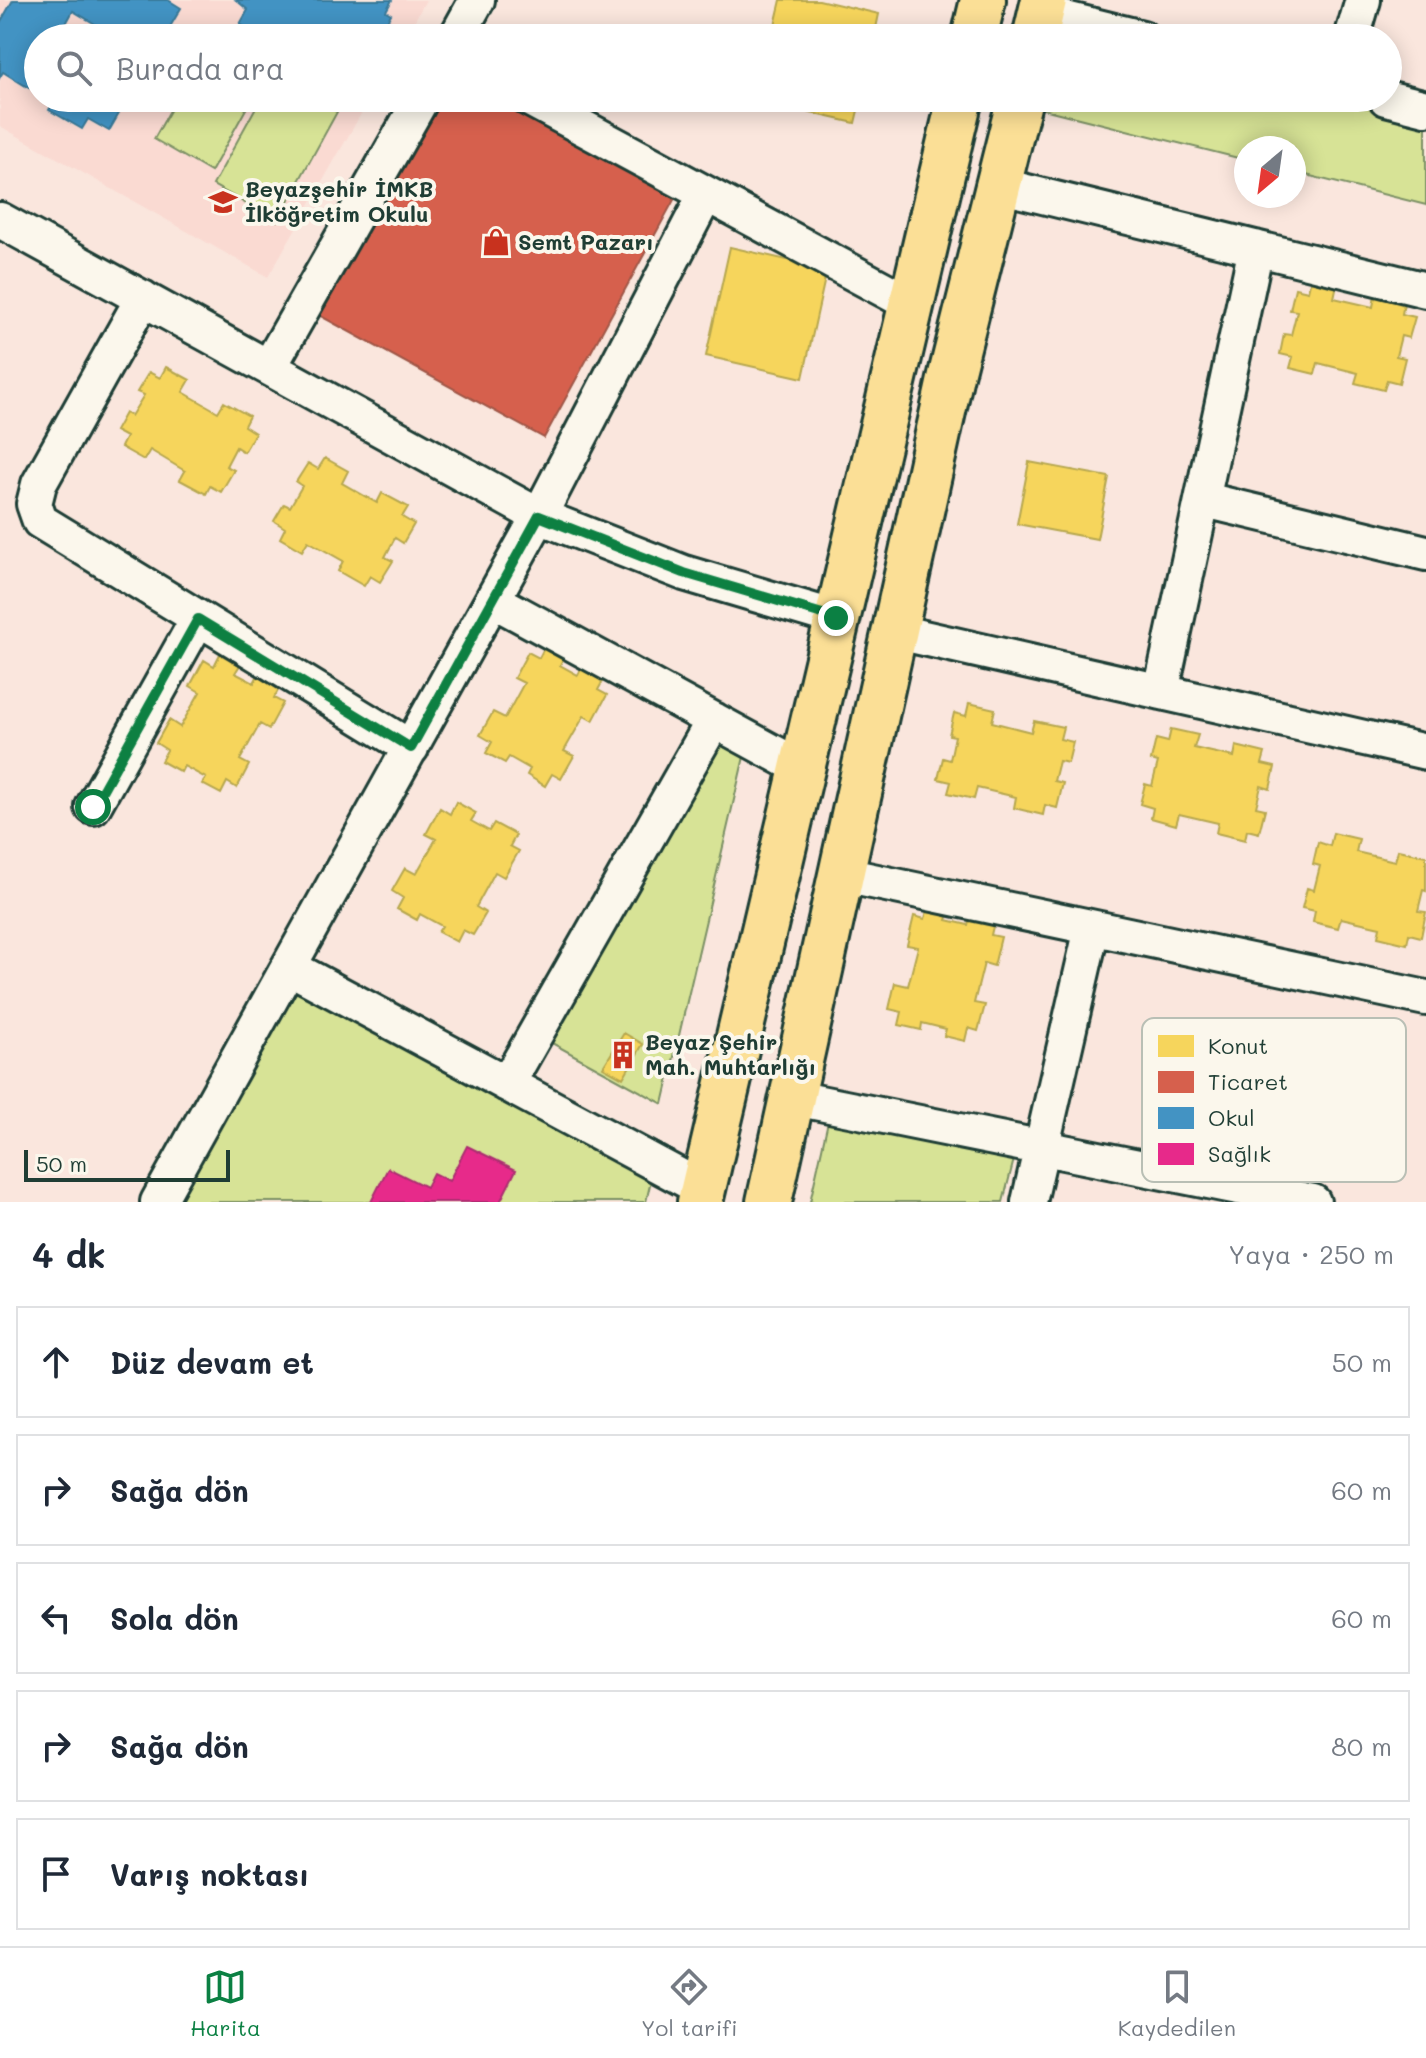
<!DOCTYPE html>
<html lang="tr">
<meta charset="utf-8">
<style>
body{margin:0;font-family:Mali,sans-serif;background:#f6f6f7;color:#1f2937}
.compass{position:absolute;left:1234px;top:136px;width:72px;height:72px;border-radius:50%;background:#fff;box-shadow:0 4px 20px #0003;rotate:209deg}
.scale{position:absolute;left:24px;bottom:20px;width:206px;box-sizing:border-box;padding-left:8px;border:4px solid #1f3d34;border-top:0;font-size:22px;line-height:28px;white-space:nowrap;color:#1f3d34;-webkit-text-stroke:6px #fbf7ec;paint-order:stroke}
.stop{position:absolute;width:24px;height:24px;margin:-18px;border:6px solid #0b8043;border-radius:50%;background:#fff}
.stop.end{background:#0b8043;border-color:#fff;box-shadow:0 2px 8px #0008}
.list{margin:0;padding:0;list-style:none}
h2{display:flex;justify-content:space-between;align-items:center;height:104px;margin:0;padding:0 32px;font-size:34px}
h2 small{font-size:26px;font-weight:400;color:#747a83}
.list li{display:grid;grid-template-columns:52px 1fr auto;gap:24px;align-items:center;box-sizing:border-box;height:112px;margin:0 16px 16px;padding:0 16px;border:2px solid #e0e1e3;border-radius:0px}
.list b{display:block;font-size:30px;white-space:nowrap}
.list em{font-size:26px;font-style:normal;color:#747a83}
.icon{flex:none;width:44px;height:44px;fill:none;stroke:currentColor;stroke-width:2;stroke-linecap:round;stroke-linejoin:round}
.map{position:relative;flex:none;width:1426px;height:1202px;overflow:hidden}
.search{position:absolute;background:#fff;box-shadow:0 4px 20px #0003;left:24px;right:24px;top:24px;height:88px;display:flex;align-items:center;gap:20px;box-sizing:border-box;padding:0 28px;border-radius:44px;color:#747a83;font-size:30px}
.sheet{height:744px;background:#fff}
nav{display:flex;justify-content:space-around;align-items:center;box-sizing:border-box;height:112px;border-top:2px solid #e0e1e3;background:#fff;font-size:22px;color:#747a83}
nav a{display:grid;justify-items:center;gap:4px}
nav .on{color:#0b8043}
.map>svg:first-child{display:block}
</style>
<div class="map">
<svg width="1426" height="1202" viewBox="0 0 1426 1202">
<rect width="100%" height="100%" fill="#fae6dd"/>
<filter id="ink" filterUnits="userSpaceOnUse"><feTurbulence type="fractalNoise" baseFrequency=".0125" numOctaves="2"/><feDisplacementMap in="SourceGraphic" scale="16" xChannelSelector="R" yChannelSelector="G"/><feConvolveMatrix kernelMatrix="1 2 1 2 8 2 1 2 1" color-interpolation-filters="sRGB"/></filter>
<g filter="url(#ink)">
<path fill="#fadad2" d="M0 0H426L405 38H38V98H370L268 277 0 126Z"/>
<path fill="#d7e396" stroke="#7b9065" stroke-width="2" d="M177 98H252L211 172 154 139Z
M261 98H312L337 112 277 221 213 185Z
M1041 98 1426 99V205L1294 172V148H1246V160L1039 108Z
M711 709 750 731 663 1104 530 1031Z
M306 961 658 1150 646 1202H169Z
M835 1090 1021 1132 1003 1202H810Z"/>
<path fill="#f6d55c" stroke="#b6a750" stroke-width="2" d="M781 0H819L879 14 874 38H772Z
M759 98H861L855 123 758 101Z
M730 247 827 269 803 378 706 356Z
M1311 278 1337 284 1334 298 1373 307 1375 296 1404 303 1402 314 1415 317 1409 338 1401 336 1396 356 1405 358 1399 383 1387 380 1384 390 1355 383 1358 373 1318 363 1315 374 1290 368 1293 357 1280 354 1284 334 1291 335 1297 311 1290 310 1295 288 1308 291Z
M166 367 190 380 183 392 218 412 224 402 249 416 244 426 255 433 244 452 236 447 226 466 234 470 221 492 210 486 206 494 180 480 185 471 150 450 144 460 121 447 126 437 115 431 125 413 131 416 144 395 137 392 149 372 160 378Z
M325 458 348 471 342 483 377 503 382 493 408 507 402 517 414 524 403 543 395 538 385 557 393 561 380 582 370 576 364 586 338 571 343 561 308 541 302 551 280 538 285 528 274 521 284 504 290 507 302 486 296 482 308 463 318 469Z
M1029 462 1109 477 1097 539 1017 524Z
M545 646 564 657 560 665 578 675 582 667 604 679 598 690 607 695 593 721 584 716 564 751 574 756 561 779 552 774 545 786 527 775 530 769 509 757 505 763 486 753 492 742 480 735 493 712 505 718 524 683 514 678 528 652 539 658Z
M220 654 240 665 235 673 254 683 258 675 280 687 274 698 283 703 269 729 260 724 240 760 249 765 237 788 227 782 221 794 202 784 206 778 184 766 181 772 161 761 167 750 156 743 169 720 180 727 200 692 190 686 204 660 214 666Z
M969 703 995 709 992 722 1031 732 1034 721 1063 727 1060 739 1073 742 1068 763 1059 761 1054 781 1063 783 1057 808 1045 805 1043 815 1014 808 1016 797 977 788 974 799 948 793 951 782 938 779 943 758 950 760 955 736 949 735 954 713 966 716Z
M1171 729 1198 735 1194 748 1234 757 1236 746 1265 753 1262 764 1275 767 1270 789 1261 786 1256 807 1265 809 1259 833 1247 830 1245 840 1216 833 1218 823 1179 814 1176 825 1151 818 1153 808 1140 804 1145 784 1152 786 1158 762 1151 760 1156 739 1168 742Z
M456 802 476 813 471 821 489 831 494 823 516 835 510 846 519 851 504 877 495 872 476 907 486 913 473 935 463 930 457 942 438 932 442 926 420 914 417 920 397 909 403 898 392 891 405 868 416 874 436 839 426 834 440 808 450 814Z
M1333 833 1359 839 1356 852 1395 861 1398 850 1426 856V891L1423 890 1418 911 1426 912 1421 937 1409 934 1407 944 1378 937 1380 927 1341 918 1338 928 1313 922 1315 911 1302 908 1307 888 1314 890 1320 866 1313 864 1318 842 1330 846Z
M928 906 950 911 947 920 968 925 970 916 994 922 991 935 1001 937 994 966 984 963 974 1003 985 1005 978 1031 968 1028 965 1041 944 1036 946 1029 922 1023 921 1030 899 1025 902 1012 889 1009 895 983 908 986 918 947 907 945 914 916 925 919Z
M624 1033 643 1044 623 1078 603 1067Z"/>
<path fill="#d6604d" stroke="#9f5646" stroke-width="2" d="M420 98H545L687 176 544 438 306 308Z"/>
<path fill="#4393c3" stroke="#387998" stroke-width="2" d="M13 0H168L181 8 164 37 152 30 147 38H103L107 31 73 11 58 38H38V73L29 88 3 72 0 77V23Z
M236 0H392L386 11 391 14 377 38H265L240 24 248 10Z
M56 98H128L109 131 88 119 82 129 49 110Z"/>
<path fill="#e7298a" stroke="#ab2f70" stroke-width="2" d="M467 1146 516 1170 500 1202H371L388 1168 426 1187 433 1173 449 1181Z"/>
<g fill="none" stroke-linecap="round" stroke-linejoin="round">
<defs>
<path id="street" d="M1041 13 1142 38
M456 38 477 0
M1352 38 1363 0
M528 98 911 304
M1386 98 1426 108
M998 185 1426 290
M0 220 539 516 684 573 836 618
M143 298 39 484 34 504 40 521 411 748
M269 367 422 98
M1205 500 1426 553
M493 600 800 767
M893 631 1426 752
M1161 692 1256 248
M93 807 198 619
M839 874 1426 998
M289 967 703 1189
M507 1084 714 720
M790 1097 1313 1202
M158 1202 539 516 706 194
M1029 1202 1092 928"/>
<path id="highway" d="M974 38 983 0
M1035 38 1044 0
M700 1202 960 98
M769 1202 951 375 1020 98"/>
</defs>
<use href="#street" stroke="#1f3d34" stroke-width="40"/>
<use href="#highway" stroke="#1f3d34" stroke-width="50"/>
<use href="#street" stroke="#fbf7ec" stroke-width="34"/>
<use href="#highway" stroke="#fbdf96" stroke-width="44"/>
</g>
</g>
<g fill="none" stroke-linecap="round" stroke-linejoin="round" filter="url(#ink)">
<path stroke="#0b8043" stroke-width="10" d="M93 807 198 619 411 748 539 516 684 573 836 618"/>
</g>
<defs>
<symbol id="school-bare" viewBox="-9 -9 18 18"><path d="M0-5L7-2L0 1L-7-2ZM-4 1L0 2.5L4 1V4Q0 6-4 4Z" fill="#c8321e" stroke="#fbf7ec" stroke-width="2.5" paint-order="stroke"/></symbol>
<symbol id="shop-bare" viewBox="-9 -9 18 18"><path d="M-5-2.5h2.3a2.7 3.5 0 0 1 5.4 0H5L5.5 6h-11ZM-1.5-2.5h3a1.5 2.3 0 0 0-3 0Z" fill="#c8321e" stroke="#fbf7ec" stroke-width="2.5" paint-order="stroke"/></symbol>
<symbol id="building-bare" viewBox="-9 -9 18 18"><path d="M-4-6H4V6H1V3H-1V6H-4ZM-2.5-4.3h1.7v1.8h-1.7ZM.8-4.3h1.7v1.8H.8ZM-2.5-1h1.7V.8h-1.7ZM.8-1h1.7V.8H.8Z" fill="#c8321e" stroke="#fbf7ec" stroke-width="2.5" paint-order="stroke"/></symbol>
</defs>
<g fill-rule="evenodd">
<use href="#school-bare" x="203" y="182" width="40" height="40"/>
<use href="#shop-bare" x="476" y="222" width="40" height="40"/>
<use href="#building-bare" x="603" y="1035" width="40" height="40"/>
</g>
<g text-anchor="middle" stroke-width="8" stroke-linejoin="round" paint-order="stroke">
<g font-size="22" font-weight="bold" fill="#1f3d34" stroke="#fbf7ec" text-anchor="start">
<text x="245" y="197">Beyazşehir İMKB<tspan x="245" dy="25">İlköğretim Okulu</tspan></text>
<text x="518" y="250">Semt Pazarı</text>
<text x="645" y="1050">Beyaz Şehir<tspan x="645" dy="25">Mah. Muhtarlığı</tspan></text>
</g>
</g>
<rect x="1142" y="1018" width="264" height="164" rx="12" fill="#fbf7ec" stroke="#b9bfb5" stroke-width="2"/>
<rect x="1158" y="1035" width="36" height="22" fill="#f6d55c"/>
<rect x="1158" y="1071" width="36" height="22" fill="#d6604d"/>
<rect x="1158" y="1107" width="36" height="22" fill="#4393c3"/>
<rect x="1158" y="1143" width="36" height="22" fill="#e7298a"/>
<g font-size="22" fill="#1f3d34">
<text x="1208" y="1054">Konut</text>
<text x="1208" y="1090">Ticaret</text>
<text x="1208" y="1126">Okul</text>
<text x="1208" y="1162">Sağlık</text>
</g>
</svg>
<svg class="compass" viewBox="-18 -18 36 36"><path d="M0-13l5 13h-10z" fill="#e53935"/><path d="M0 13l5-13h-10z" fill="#747a83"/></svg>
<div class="scale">50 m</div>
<div class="stop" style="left:93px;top:807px"></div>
<div class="stop end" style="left:836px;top:618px"></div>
<div class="search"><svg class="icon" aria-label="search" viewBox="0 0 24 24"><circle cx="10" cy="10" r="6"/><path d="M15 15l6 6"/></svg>Burada ara</div>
</div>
<section class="sheet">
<h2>4 dk<small>Yaya · 250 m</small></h2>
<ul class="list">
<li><svg class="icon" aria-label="ahead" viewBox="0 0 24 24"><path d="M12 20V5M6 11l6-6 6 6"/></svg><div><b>Düz devam et</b></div><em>50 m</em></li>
<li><svg class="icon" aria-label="right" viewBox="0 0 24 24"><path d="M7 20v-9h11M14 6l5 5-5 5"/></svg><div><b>Sağa dön</b></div><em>60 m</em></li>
<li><svg class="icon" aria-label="left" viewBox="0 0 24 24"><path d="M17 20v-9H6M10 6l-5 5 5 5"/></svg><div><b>Sola dön</b></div><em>60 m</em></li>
<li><svg class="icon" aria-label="right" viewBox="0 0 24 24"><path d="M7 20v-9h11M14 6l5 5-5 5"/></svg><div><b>Sağa dön</b></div><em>80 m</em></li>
<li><svg class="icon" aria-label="arrive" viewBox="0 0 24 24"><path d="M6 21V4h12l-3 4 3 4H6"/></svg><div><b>Varış noktası</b></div></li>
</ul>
</section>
<nav>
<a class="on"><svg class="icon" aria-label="map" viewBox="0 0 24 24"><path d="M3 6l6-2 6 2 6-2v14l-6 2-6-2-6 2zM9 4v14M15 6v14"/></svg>Harita</a>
<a><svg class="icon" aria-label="directions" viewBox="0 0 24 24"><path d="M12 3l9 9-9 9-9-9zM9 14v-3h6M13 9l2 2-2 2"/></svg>Yol tarifi</a>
<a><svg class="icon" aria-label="saved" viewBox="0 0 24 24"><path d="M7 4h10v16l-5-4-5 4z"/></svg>Kaydedilen</a>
</nav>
